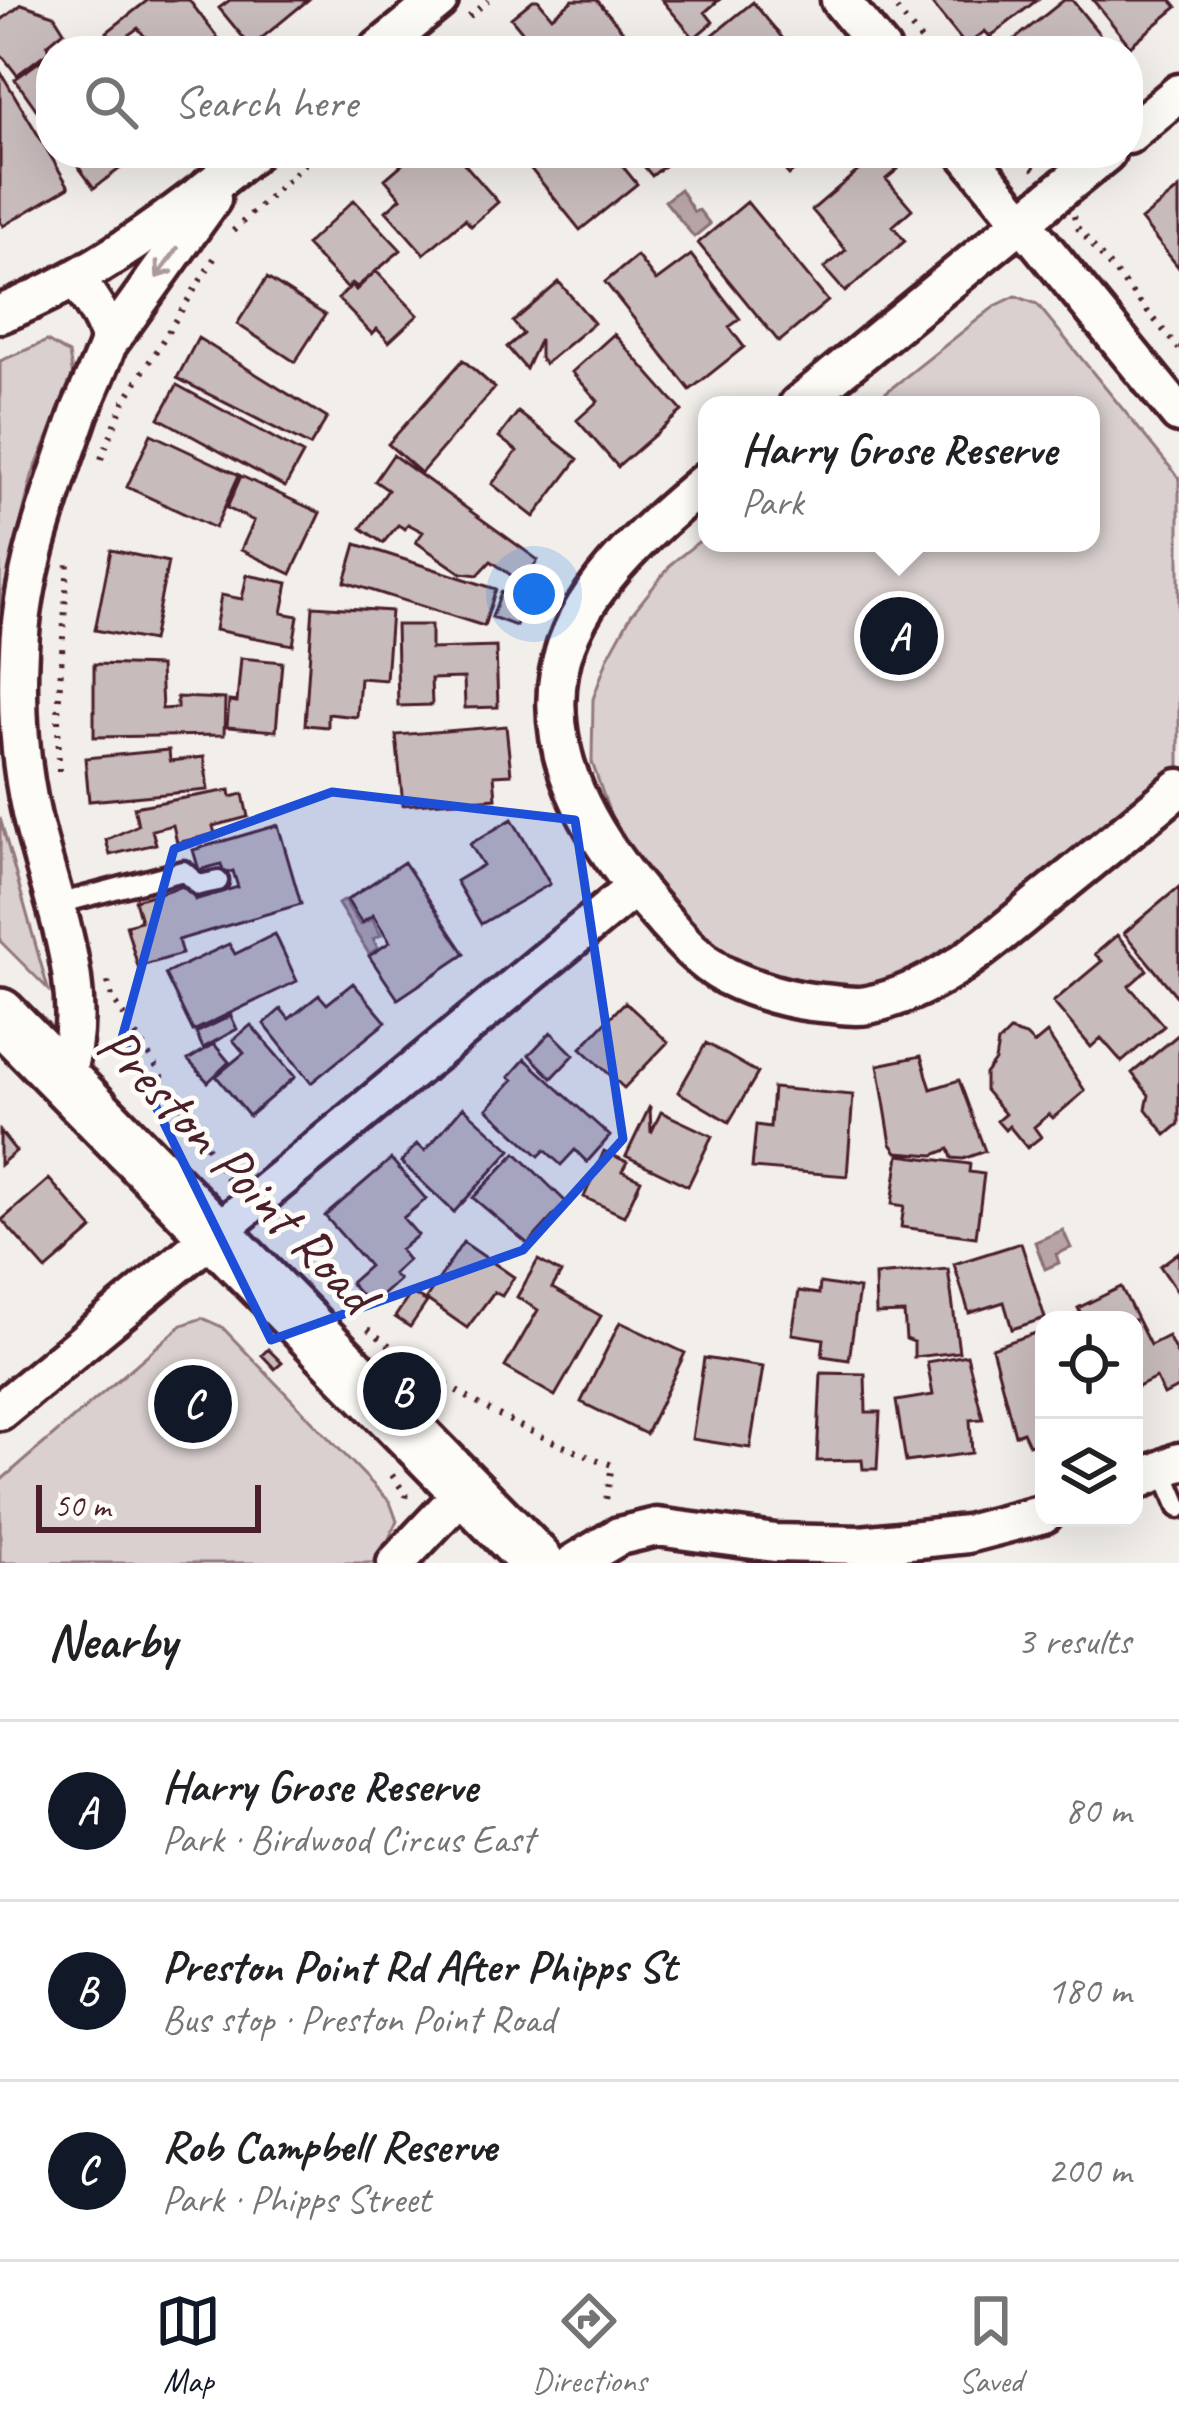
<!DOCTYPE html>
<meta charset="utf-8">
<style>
body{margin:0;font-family:Caveat,sans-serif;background:#f2f2f2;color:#202124}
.controls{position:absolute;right:36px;bottom:36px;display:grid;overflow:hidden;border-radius:24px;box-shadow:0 12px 48px #0002}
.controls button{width:108px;height:108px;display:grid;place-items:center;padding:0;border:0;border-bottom:3px solid #e0e0e0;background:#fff;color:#202124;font:60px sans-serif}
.scale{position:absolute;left:36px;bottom:30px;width:225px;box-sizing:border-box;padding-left:12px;border:6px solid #4a1f2b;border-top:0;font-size:33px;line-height:42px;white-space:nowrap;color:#4a1f2b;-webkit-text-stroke:9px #fdfcf7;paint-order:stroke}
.you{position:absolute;left:534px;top:594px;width:42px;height:42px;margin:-30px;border:9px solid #fff;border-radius:50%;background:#1a73e8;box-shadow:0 0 0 18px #1a73e833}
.badge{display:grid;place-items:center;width:78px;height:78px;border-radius:50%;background:#111827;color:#fff;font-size:39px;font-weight:700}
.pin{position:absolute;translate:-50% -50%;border:6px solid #fff;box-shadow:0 3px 12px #0006}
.popup{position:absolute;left:698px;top:396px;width:402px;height:156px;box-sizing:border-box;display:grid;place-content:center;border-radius:24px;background:#fff;filter:drop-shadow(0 3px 9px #0005);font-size:39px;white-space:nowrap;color:#757577}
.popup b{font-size:45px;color:#202124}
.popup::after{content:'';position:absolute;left:50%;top:100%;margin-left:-24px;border:24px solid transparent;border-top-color:#fff}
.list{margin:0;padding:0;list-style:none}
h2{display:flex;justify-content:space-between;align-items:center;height:156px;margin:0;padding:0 48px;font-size:51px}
h2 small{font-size:39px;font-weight:400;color:#757577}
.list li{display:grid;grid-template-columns:78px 1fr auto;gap:36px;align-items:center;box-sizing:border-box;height:180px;padding:0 48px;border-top:3px solid #e0e0e0}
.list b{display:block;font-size:45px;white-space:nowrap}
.list p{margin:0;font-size:39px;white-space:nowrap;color:#757577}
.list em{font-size:39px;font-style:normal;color:#757577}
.icon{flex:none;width:66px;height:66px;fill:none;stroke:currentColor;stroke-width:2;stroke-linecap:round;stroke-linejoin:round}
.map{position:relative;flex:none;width:1179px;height:1563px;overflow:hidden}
.search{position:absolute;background:#fff;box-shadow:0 12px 48px #0002;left:36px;right:36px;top:36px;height:132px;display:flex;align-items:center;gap:30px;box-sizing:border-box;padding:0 42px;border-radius:48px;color:#757577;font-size:45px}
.sheet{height:696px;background:#fff}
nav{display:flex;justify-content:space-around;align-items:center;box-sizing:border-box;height:168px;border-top:3px solid #e0e0e0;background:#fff;font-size:33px;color:#757577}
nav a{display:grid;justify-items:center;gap:6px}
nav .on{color:#111827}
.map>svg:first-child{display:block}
</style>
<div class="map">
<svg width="1179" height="1563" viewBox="0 0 1179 1563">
<rect width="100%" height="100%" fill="#f2efeb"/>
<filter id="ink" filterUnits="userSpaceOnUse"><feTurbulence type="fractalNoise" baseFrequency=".00833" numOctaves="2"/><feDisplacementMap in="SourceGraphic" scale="24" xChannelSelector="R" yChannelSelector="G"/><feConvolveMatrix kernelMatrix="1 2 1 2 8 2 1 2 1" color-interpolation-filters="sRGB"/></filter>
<g filter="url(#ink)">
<path fill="#d9d0cf" stroke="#92787d" stroke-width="3" d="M1016 296 1037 304 1179 478V768L929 971 860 991 788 985 714 950 654 888 615 829 592 762 593 699 608 657 631 615 673 562 707 535V543H1091V405H870L995 306Z
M47 341 69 354 73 377 32 476 0 608V361Z
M0 818 48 989 0 941Z
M202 1318 222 1327 390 1502 397 1521 378 1563H0V1481L182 1325Z"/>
<path fill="#b7a5a6" stroke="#8b6f75" stroke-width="3" d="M680 189 694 212 699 210 710 224 694 237 665 201Z
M344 900 360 925 372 919 381 935 373 939 378 948 369 954 338 904Z
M1063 1230 1071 1248 1056 1254 1059 1263 1045 1269 1035 1242Z"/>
<path fill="#c8bbbb" stroke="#4a1f2b" stroke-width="3" d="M148 0H189L228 51H156L138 28 116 44 107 32Z
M230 0H308L251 47 219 8Z
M533 0H538L552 17 573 0H597L627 36 609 51H538L511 18Z
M662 0H719L705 12 713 22 694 38Z
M929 0H1037L990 37 985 31 966 46Z
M1064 0H1072L1113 51H1000Z
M1093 0H1171L1177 7 1130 46Z
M753 2 793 51H693Z
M22 4 54 15 64 31 47 45 49 51 17 75 0 53V21Z
M51 53V109L41 116 15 79Z
M0 71 69 187 3 226 0 221Z
M68 153H141L94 188Z
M415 153H455L498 202 471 226 465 219 424 254 386 211 401 198 385 179Z
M538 153H563V160L572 153H612L637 184 580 230 526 163Z
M633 153H680L652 176Z
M770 153H815L789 175Z
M824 153H850L834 166Z
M879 153H885L898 169 886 179 912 209 893 226 905 241 845 292 824 268 846 250 812 210Z
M1179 189V268L1141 220Z
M354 200 401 250 357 287 352 283 347 288 306 245Z
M747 202 828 301 779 342 698 243Z
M691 255 740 319 729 327 744 347 690 390 605 282 637 256 656 281Z
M376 271 418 315 389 342 377 329 372 334 338 299 352 285 356 290Z
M267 278 325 315 295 362 237 324Z
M559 282 594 323 545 364 540 358V339L526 369 507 347 523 334 513 322Z
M614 334 682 411 618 467 577 420 598 401 572 372Z
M198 338 327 418 310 446 177 378Z
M463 360 495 388 421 473 388 444Z
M177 385 303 454 285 487 159 418Z
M518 412 578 459 534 517 492 484 517 451 499 437Z
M151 434 239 475 215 528 127 487Z
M393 455 538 560 522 583 491 561 478 575 461 573 416 542 423 532 408 524 405 529 398 525 383 543 361 528 388 490 375 481Z
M241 476 320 513 291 574 241 550 254 521 227 508Z
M356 544 496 589 484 626 345 582Z
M111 550 168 562 152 641 95 630Z
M247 575 288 583 282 613 298 616 293 645 215 630 221 595 242 599Z
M501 592 524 601 516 626 492 617Z
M313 606 391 611 386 680 360 678 357 717 328 714V727L305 725Z
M396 625H431V649L496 647 498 707 465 708 464 678 431 679 432 705 398 706Z
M241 658 282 662 276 731 227 727 229 701 237 702Z
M94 664 160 666 162 709 177 708V697L225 699 224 735 94 737Z
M506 726 511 774 494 775 496 798 403 805 396 735Z
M169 750 170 761 204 757 208 790 89 801 85 758Z
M230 790 231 797 243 794 248 817 213 826 215 834 177 843 173 825 152 830 156 844 110 855 106 840 138 825 134 807Z
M512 819 550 884 481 924 456 881 483 865 470 844Z
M278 825 301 904 178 940 182 954 138 967 126 925 141 921 135 900 190 884 195 900 238 887 233 871 224 874 221 864 199 870 193 850Z
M404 862 465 954 398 999 369 956 390 942 373 915 362 923 347 900Z
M1179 887V999L1124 933Z
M275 934 297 981 193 1031 165 974 229 944 235 954Z
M1117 935 1147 970 1129 986 1164 1026 1122 1062 1101 1038 1091 1047 1053 1002 1102 961 1095 954Z
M353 983 386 1022 311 1083 264 1024 281 1009 289 1019 319 995 327 1004Z
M625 1002 668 1042 624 1088 581 1048Z
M231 1016 237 1029 203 1048 196 1033Z
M251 1025 295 1077 249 1116 216 1076 244 1053 233 1040Z
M1010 1031 1026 1036 1034 1044 1047 1033 1085 1091 1053 1118 1049 1114 1034 1127 1041 1137 1027 1148 1009 1126 1005 1130 997 1121 1005 1114 985 1090V1074L995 1061 998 1043Z
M551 1032 574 1055 552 1078 529 1055Z
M1179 1034V1124L1166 1135 1146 1109 1149 1095 1132 1073Z
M706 1043 758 1073 729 1122 678 1092Z
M214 1044 229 1062 208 1082 188 1060Z
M921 1056 931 1089 959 1080 985 1151 963 1159 952 1158 949 1149 934 1155 897 1152 891 1144 878 1065Z
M525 1059 610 1136 587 1162 575 1150 561 1165 545 1150 539 1156 487 1109 513 1080 509 1077Z
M773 1088 853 1095 847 1176 752 1168 756 1125 770 1127Z
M650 1106 651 1133 661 1112 712 1136 688 1186 626 1156Z
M463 1107 511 1150 454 1212 401 1162 417 1144 425 1151Z
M0 1131 16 1151 0 1165Z
M604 1151 627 1162 622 1171 641 1180 624 1216 584 1197Z
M516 1153 566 1202 528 1244 473 1198Z
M899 1155 970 1164 969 1172 984 1174 976 1237 901 1227 904 1206 892 1204Z
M391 1159 426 1199 403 1218 418 1235 400 1250 408 1260 393 1274 399 1280 370 1306 350 1283 369 1266 325 1216Z
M49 1179 93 1229 46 1270 2 1220Z
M463 1242 514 1277 502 1296 494 1292 467 1328 426 1299Z
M1021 1243 1045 1318 1012 1329 1004 1302 969 1313 954 1264Z
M1179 1252V1294L1160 1266Z
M538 1260 561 1273 552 1288 601 1316 555 1396 505 1367 538 1310 517 1297Z
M948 1269 959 1352 914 1357V1342L906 1339 904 1313 876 1314 875 1275Z
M820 1283 859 1289 849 1360 822 1356 824 1339 792 1334 799 1291 819 1294Z
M1121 1287 1150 1345 1168 1336 1179 1358V1387L1164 1395 1156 1378 1134 1389V1320H1084L1078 1308Z
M411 1293 427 1302 410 1327 395 1317Z
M620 1322 685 1353 646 1434 581 1402Z
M1044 1330V1440L1029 1445 1023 1432 1015 1435 992 1348Z
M268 1349 282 1363 275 1369 262 1355Z
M967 1355 983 1419 970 1420 972 1453 906 1462 896 1401 933 1395 927 1362Z
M704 1358 763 1367 750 1448 692 1439Z
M821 1373 865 1374 866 1412H880L877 1469H863L862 1460 817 1461Z"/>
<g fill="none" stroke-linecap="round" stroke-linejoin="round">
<defs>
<path id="service" d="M54 905 183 871 199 885 218 881
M1163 1470 1179 1508"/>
<path id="minor" d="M840 0 882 51
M377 51 439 0
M1128 135 1179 93
M966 153 1179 414
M0 314C94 277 175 216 252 153
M108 344 212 199
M798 405 1106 153
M707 480C649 529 573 592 559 672 543 765 600 849 659 915 679 938 700 962 726 976 754 990 791 1001 822 1003 837 1004 853 1008 868 1005 942 989 994 939 1052 892 1094 858 1137 823 1179 788
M64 1080C95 994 50 899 31 813 19 759 16 705 19 649 22 568 54 487 80 411 85 399 107 350 108 343 110 323 86 295 76 278
M0 1411 634 888
M1134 1482 1179 1462
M396 1563 466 1489
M574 1563 619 1536 657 1527 775 1543 861 1545 967 1534 1044 1514"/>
<path id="secondary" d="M0 1015 538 1563"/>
</defs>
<use href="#service" stroke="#4a1f2b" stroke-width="27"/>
<use href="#minor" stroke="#4a1f2b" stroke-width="45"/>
<use href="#secondary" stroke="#4a1f2b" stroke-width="60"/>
<path stroke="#4a1f2b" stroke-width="6" stroke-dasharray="3 9" stroke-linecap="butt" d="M889 0 930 51
M469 17 488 0
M1013 153 1036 170
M1074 216 1077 227 1179 349
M233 231 316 153
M101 459 124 402 215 257
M59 771 58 713 68 562
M108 982 112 997 228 1180
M368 1329C443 1388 522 1433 612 1465L605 1506
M392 1475 406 1495 404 1504"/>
<use href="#service" stroke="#fdfcf7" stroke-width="18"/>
<use href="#minor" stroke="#fdfcf7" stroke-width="36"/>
<use href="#secondary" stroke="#fdfcf7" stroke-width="51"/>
</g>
<defs><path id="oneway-shaft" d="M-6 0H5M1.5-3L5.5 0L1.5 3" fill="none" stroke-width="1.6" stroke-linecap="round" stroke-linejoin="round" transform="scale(3)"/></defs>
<use stroke="#ac999b" href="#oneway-shaft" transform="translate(167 263) rotate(125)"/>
</g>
<path fill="#1d4ed8" fill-opacity="0.2" stroke="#1d4ed8" stroke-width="9" stroke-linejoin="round" d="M332 792 575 820 623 1139 523 1250 271 1340 122 1038 174 849Z"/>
<g text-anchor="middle" stroke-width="10" stroke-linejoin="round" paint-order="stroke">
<g font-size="57" fill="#4a1f2b" stroke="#fdfcf7">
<text transform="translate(238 1168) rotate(46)" y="20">Preston Point Road</text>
</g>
</g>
</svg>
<div class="controls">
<button><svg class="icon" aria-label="locate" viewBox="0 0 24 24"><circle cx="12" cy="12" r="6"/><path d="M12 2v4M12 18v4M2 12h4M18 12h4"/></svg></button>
<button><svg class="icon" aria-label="layers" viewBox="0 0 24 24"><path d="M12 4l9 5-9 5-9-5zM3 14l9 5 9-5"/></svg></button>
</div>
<div class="scale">50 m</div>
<div class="you"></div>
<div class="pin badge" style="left:899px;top:636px">A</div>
<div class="popup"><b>Harry Grose Reserve</b>Park</div>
<div class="pin badge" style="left:402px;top:1391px">B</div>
<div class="pin badge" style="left:193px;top:1404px">C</div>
<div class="search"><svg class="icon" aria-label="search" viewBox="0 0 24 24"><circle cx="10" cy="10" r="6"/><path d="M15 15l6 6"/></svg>Search here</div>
</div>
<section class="sheet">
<h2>Nearby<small>3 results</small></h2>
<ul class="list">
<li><span class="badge">A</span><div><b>Harry Grose Reserve</b><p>Park · Birdwood Circus East</p></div><em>80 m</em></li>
<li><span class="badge">B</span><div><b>Preston Point Rd After Phipps St</b><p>Bus stop · Preston Point Road</p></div><em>180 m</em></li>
<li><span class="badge">C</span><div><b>Rob Campbell Reserve</b><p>Park · Phipps Street</p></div><em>200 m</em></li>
</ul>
</section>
<nav>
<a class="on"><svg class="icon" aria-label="map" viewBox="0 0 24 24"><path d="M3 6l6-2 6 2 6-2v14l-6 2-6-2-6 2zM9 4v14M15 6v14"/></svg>Map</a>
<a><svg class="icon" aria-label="directions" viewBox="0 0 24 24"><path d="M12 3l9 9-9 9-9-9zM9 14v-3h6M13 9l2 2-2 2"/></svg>Directions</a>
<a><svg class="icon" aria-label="saved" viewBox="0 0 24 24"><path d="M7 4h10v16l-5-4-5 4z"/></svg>Saved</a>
</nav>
